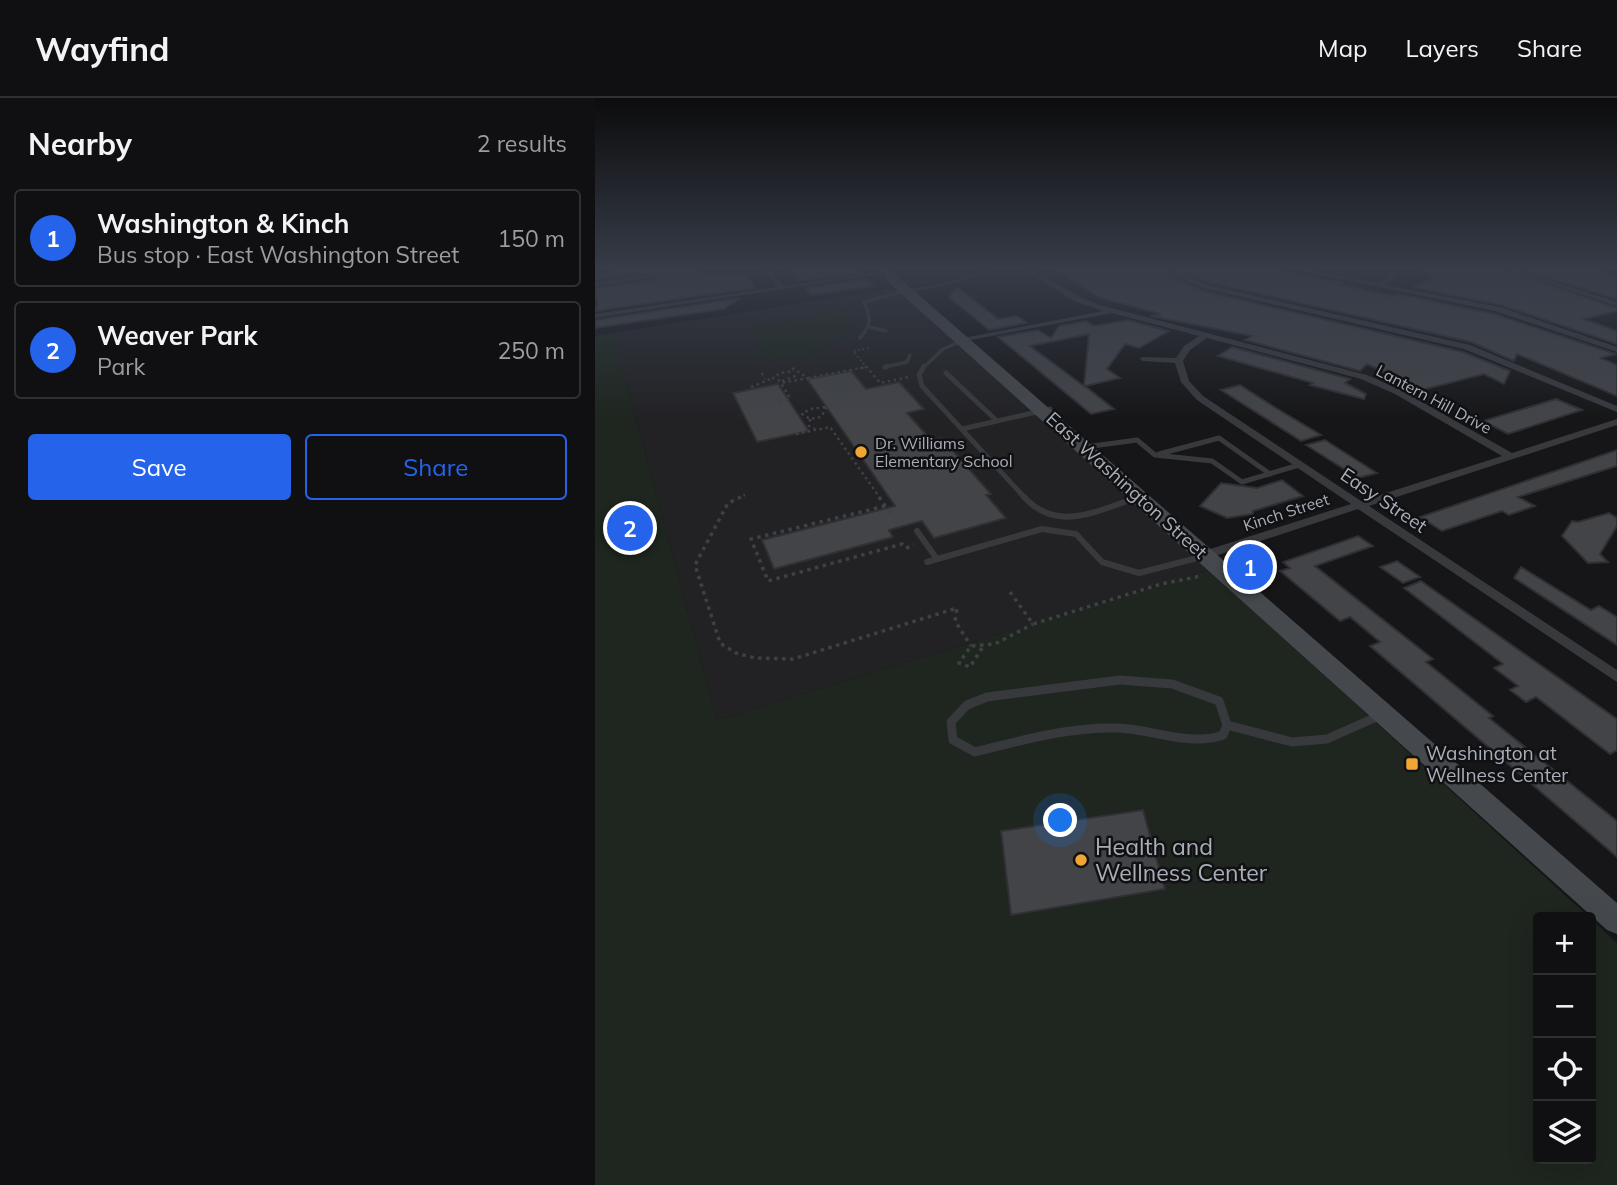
<!DOCTYPE html>
<meta charset="utf-8">
<style>
body{margin:0;font-family:Mulish,sans-serif;background:#1e1e20;color:#f1f3f6}
.controls{position:absolute;right:21px;bottom:21px;display:grid;overflow:hidden;border-radius:7px;box-shadow:0 7px 28px #0002}
.controls button{width:63px;height:63px;display:grid;place-items:center;padding:0;border:0;border-bottom:2px solid #303032;background:#101012;color:#f1f3f6;font:35px sans-serif}
.you{position:absolute;left:466px;top:723px;width:24px;height:24px;margin:-18px;border:5px solid #fff;border-radius:50%;background:#1a73e8;box-shadow:0 0 0 10px #1a73e833}
.badge{display:grid;place-items:center;width:46px;height:46px;border-radius:50%;background:#2563eb;color:#fff;font-size:23px;font-weight:700}
.pin{position:absolute;translate:-50% -50%;border:4px solid #fff;box-shadow:0 2px 7px #0006}
.list{margin:0;padding:0;list-style:none}
h2{display:flex;justify-content:space-between;align-items:center;height:91px;margin:0;padding:0 28px;font-size:30px}
h2 small{font-size:23px;font-weight:400;color:#9c9d9f}
.list li{display:grid;grid-template-columns:46px 1fr auto;gap:21px;align-items:center;box-sizing:border-box;height:98px;margin:0 14px 14px;padding:0 14px;border:2px solid #303032;border-radius:7px}
.list b{display:block;font-size:26px;white-space:nowrap}
.list p{margin:0;font-size:23px;white-space:nowrap;color:#9c9d9f}
.list em{font-size:23px;font-style:normal;color:#9c9d9f}
.actions{display:flex;gap:14px;padding:21px 28px}
.actions a{flex:1;padding:16px 0;border:2px solid #2563eb;border-radius:7px;text-align:center;font-size:24px;color:#2563eb}
.actions .main{background:#2563eb;color:#fff}
.icon{flex:none;width:38px;height:38px;fill:none;stroke:currentColor;stroke-width:2;stroke-linecap:round;stroke-linejoin:round}
.map{position:relative;flex:none;width:1022px;height:1087px;overflow:hidden}
header{display:flex;align-items:center;gap:42px;box-sizing:border-box;height:98px;padding:0 35px;background:#101012;border-bottom:2px solid #303032}
header strong{font-size:33px}
nav{display:flex;gap:38px;margin-inline-start:auto;font-size:24px}
main{display:flex}
aside{flex:1;background:#101012}
.map>svg:first-child{display:block}
</style>
<header>
<strong>Wayfind</strong>
<nav><a>Map</a><a>Layers</a><a>Share</a></nav>
</header>
<main>
<aside>
<h2>Nearby<small>2 results</small></h2>
<ul class="list">
<li><span class="badge">1</span><div><b>Washington &amp; Kinch</b><p>Bus stop · East Washington Street</p></div><em>150 m</em></li>
<li><span class="badge">2</span><div><b>Weaver Park</b><p>Park</p></div><em>250 m</em></li>
</ul>
<div class="actions"><a class="main">Save</a><a>Share</a></div>
</aside>
<div class="map">
<svg width="1022" height="1087" viewBox="0 0 1022 1087">
<rect width="100%" height="100%" fill="#161618"/>
<path fill="#222225" d="M300 190 614 472 122 622 18 235Z"/>
<path fill="#1e261f" d="M299 170H390L325 188 319 186Z
M253 213 260 226C249 252 195 260 171 263L154 232 160 228Z
M18 235 122 622 614 472 994 819H943V1061H996V821L1022 845V1087H0V238Z"/>
<path fill="#424448" stroke="#303034" stroke-width="2" fill-rule="evenodd" d="M16 170H53V174L0 181V177L17 174Z
M63 170H102L105 176H151L160 190 0 213 3 207 0 190 61 182Z
M193 170H260L265 174 204 183Z
M486 170H557L608 193 868 254 915 273 909 286 889 276 827 292 772 266 765 273 650 242 657 238 556 218 566 216 506 200 462 173Z
M574 170H666L749 185 746 187 797 198 803 196 899 216 1021 256 1006 260 1022 267V298L922 256 919 263 876 244 614 184Z
M820 170H904L1022 210V213L989 221 1022 233V246L906 207 817 189 841 179Z
M922 170H993L1022 178V201Z
M271 181 279 188 216 197 210 190Z
M362 189 403 221 422 218 432 225 394 232 354 199Z
M145 200 129 211 0 230V222Z
M533 222 574 233 544 250 530 246 512 271 525 280 490 288 519 311 496 316 403 239 443 232 456 240 464 228 491 223 499 228ZM494 236 489 288 435 248 460 243Z
M637 249 755 281 750 285 771 296 769 301 715 287 718 285 623 258Z
M256 273 271 291 304 284 329 311 312 315 336 342 347 340 396 396 391 397 411 420 339 440 327 423 294 432 298 439 179 471 167 442 300 408 212 281Z
M183 286 214 333 162 344 138 295Z
M645 287 681 310 726 337 706 343 626 292Z
M961 301 987 312 913 336 888 323Z
M730 342 782 375 763 380 711 347Z
M1022 352V368L923 399 940 408 914 417 907 413 847 433 825 419Z
M687 382 708 398 658 413V416L632 420 605 408 626 385 662 390Z
M1014 415 1022 420V428L1005 456 1013 464 993 465 967 438 977 423 983 424Z
M763 438 778 448 720 468 838 561 831 564 898 618 894 620 1022 723V759L775 548 785 544 755 519 745 523 685 473 695 470 688 464Z
M802 463 825 479 808 485 785 469Z
M926 469 996 512 1004 508 1022 519V547L919 480Z
M826 483 1022 621V652L1015 656 941 599 931 604 915 592 923 588 899 570 908 566 809 490Z
M548 712 570 791 416 817 406 733Z"/>
<g fill="none" stroke-linecap="round" stroke-linejoin="round">
<path stroke="#3d4044" stroke-width="2" stroke-dasharray="2 2.5" stroke-linecap="butt" d="M265 270 271 269
M272 270 258 253 274 250"/>
<path stroke="#3d4044" stroke-width="2.5" stroke-dasharray="2.5 3.5" stroke-linecap="butt" d="M271 268 285 285 314 279
M167 275 170 281
M213 280 271 269
M185 283 178 280 185 275 199 273
M187 283 203 277
M156 289 178 280
M185 304 195 300 186 285 213 280 197 270
M230 309 215 311 207 316 215 321 226 319 233 307
M215 321 214 328 220 331
M201 336 235 329 285 400
M143 400 150 397"/>
<path stroke="#3d4044" stroke-width="3.5" stroke-dasharray="3.5 4.5" stroke-linecap="butt" d="M146 399 133 405 100 467 125 545 141 555 160 560 198 561 362 510 360 523 376 548
M284 399 297 418
M290 408 156 441 173 483 307 446 311 450 319 447
M415 494 438 526 566 486 606 478
M387 550 375 569 364 565 376 548 400 546 438 526"/>
<path stroke="#37393d" stroke-width="3.5" d="M274 229 291 233
M265 240C277 226 276 220 269 204L311 193
M290 269 312 264 315 257
M328 270 348 251 367 243"/>
<path stroke="#37393d" stroke-width="5" d="M329 268 324 277 327 288 430 400
M290 269 293 268
M351 275 402 323
M367 331 455 311
M490 349 542 342 560 357 617 363 647 384 704 367
M564 356 624 340 675 376"/>
<path stroke="#37393d" stroke-width="6" d="M429 399C462 435 501 413 541 400
M322 433 342 461
M332 464 447 431 481 436 507 464 544 475 606 459"/>
<path stroke="#37393d" stroke-width="9" d="M525 582 577 586 624 603 632 627 628 637C594 649 558 631 522 630 473 629 428 642 380 654L358 642 356 624 372 607 392 599Z
M632 627 697 644 732 641 786 617"/>
<path fill="#37393d" fill-rule="evenodd" d="M55 170H61V179L0 188V184L56 176Z
M168 170H174L189 188 294 172 297 174 0 220V216L182 189Z
M395 170H403L358 186 311 195 308 193 355 183Z
M427 170H434L485 199 505 207 772 277 806 292 917 355 1022 321V327L774 408 1022 572V584L763 411 614 460H606L604 457 606 454 756 406 602 302 586 284 580 265 548 263 544 261 548 259 581 260 589 248 604 238 517 215 365 244 364 242 368 240 508 213 479 203ZM612 240 766 281 800 296 907 358 766 403 608 298 594 283 588 263 595 252Z
M560 170H568L613 187 875 247 1022 308V314L869 251 609 190Z
M693 170H704L783 185 798 175H802V177L790 187 905 209 1022 249V254L900 213Z
M907 170H915L1022 204V208Z"/>
<path fill="#45484d" fill-rule="evenodd" d="M294 171 1022 805V836L1012 832 291 182 289 174Z"/>
</g>
<linearGradient id="sky" x2="0" y2="1"><stop stop-color="#0c0c0d"/><stop offset="0.53" stop-color="#363c48"/><stop offset="1" stop-color="#363c48" stop-opacity="0"/></linearGradient>
<rect width="1022" height="322" fill="url(#sky)"/>
<g fill="#f1a535" stroke="#111113" stroke-width="2.5">
<circle cx="266" cy="354" r="7"/>
<rect x="810" y="659" width="14" height="14" rx="3.5"/>
<circle cx="486" cy="762" r="7"/>
</g>
<g text-anchor="middle" stroke-width="5" stroke-linejoin="round" paint-order="stroke">
<g font-size="16" fill="#a8aeb8" stroke="#111113">
<text transform="translate(839 301) rotate(28)" y="6">Lantern Hill Drive</text>
<text transform="translate(691 414) rotate(-18)" y="6">Kinch Street</text>
</g>
<g font-size="16" fill="#a8aeb8" stroke="#111113" text-anchor="start">
<text x="280" y="351">Dr. Williams<tspan x="280" dy="18">Elementary School</tspan></text>
</g>
<g font-size="19" fill="#a8aeb8" stroke="#111113">
<text transform="translate(532 387) rotate(42)" y="7">East Washington Street</text>
<text transform="translate(789 402) rotate(34)" y="7">Easy Street</text>
</g>
<g font-size="19" fill="#a8aeb8" stroke="#111113" text-anchor="start">
<text x="831" y="662">Washington at<tspan x="831" dy="22">Wellness Center</tspan></text>
</g>
<g font-size="23" fill="#a8aeb8" stroke="#111113" text-anchor="start">
<text x="500" y="757">Health and<tspan x="500" dy="26">Wellness Center</tspan></text>
</g>
</g>
</svg>
<div class="controls">
<button>+</button>
<button>−</button>
<button><svg class="icon" aria-label="locate" viewBox="0 0 24 24"><circle cx="12" cy="12" r="6"/><path d="M12 2v4M12 18v4M2 12h4M18 12h4"/></svg></button>
<button><svg class="icon" aria-label="layers" viewBox="0 0 24 24"><path d="M12 4l9 5-9 5-9-5zM3 14l9 5 9-5"/></svg></button>
</div>
<div class="you"></div>
<div class="pin badge" style="left:655px;top:469px">1</div>
<div class="pin badge" style="left:35px;top:430px">2</div>
</div>
</main>
